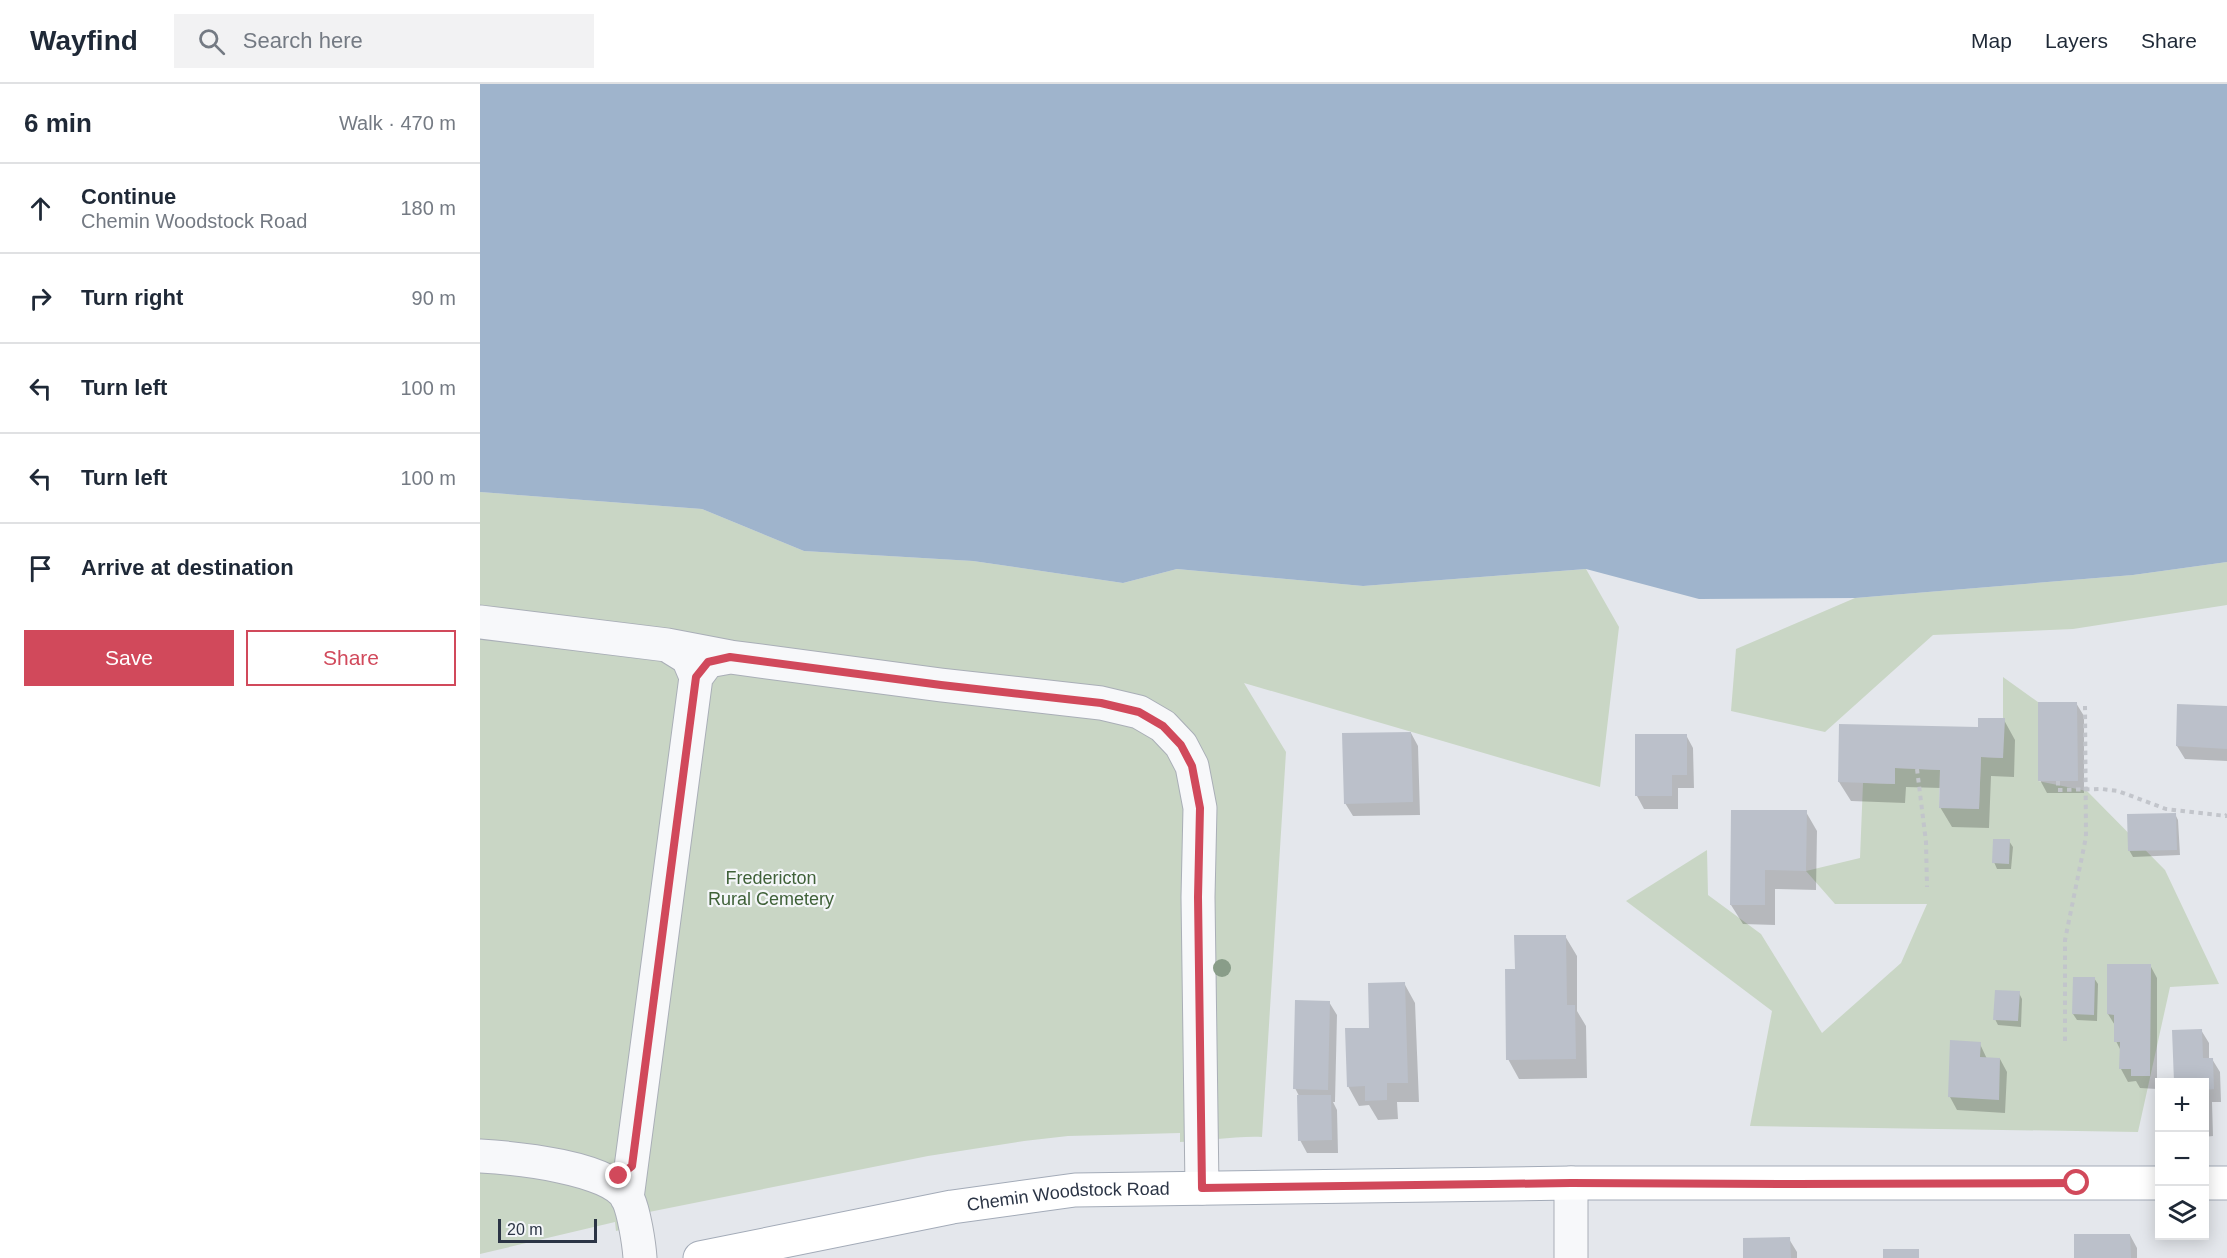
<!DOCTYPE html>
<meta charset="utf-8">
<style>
body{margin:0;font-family:Arial,sans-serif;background:#f2f2f3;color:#1f2937}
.controls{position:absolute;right:18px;bottom:18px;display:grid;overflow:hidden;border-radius:0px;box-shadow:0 3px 15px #0003}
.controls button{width:54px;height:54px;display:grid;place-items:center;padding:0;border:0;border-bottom:2px solid #e0e1e3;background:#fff;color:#1f2937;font:30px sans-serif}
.scale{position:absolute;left:18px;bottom:15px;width:99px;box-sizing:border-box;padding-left:6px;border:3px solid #2b3445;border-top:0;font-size:16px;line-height:21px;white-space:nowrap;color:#2b3445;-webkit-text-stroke:4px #f4f6f9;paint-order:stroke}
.stop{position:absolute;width:18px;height:18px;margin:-14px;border:4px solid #d1495b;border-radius:50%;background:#fff}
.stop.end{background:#d1495b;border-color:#fff;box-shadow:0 2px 6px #0008}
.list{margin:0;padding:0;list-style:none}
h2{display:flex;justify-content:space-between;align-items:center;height:78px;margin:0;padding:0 24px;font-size:26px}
h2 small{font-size:20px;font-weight:400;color:#747a83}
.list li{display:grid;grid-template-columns:39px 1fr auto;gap:18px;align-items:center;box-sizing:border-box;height:90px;padding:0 24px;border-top:2px solid #e0e1e3}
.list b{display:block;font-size:22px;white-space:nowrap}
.list p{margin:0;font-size:20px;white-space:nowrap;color:#747a83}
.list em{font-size:20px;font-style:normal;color:#747a83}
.actions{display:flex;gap:12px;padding:18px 24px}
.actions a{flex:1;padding:14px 0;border:2px solid #d1495b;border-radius:0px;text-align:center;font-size:21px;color:#d1495b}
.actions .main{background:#d1495b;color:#fff}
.icon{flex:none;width:33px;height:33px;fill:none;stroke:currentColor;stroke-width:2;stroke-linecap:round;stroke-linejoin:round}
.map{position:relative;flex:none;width:1747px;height:1174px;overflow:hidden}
header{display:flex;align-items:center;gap:36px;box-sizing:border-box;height:84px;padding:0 30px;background:#fff;border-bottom:2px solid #e0e1e3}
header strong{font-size:28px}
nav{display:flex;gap:33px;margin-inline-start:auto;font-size:21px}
.search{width:420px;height:54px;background:#f2f2f3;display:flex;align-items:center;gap:15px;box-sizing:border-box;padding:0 21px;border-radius:0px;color:#747a83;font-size:22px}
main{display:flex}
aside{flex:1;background:#fff}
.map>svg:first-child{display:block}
</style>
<header>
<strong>Wayfind</strong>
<div class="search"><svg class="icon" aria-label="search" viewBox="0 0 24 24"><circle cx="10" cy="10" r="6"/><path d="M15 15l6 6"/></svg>Search here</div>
<nav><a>Map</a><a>Layers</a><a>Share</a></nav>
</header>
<main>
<aside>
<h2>6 min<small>Walk · 470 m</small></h2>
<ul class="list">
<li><svg class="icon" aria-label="ahead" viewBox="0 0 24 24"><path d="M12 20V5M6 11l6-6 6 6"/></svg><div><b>Continue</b><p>Chemin Woodstock Road</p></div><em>180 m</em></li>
<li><svg class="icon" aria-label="right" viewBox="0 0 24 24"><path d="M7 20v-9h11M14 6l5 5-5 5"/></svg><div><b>Turn right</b></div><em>90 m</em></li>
<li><svg class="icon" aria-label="left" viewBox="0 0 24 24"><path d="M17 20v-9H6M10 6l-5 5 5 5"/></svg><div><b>Turn left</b></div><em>100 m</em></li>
<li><svg class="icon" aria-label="left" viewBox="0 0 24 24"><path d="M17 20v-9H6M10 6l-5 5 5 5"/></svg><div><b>Turn left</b></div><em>100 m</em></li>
<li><svg class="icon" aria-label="arrive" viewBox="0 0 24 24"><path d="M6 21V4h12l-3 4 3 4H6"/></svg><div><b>Arrive at destination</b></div></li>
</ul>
<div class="actions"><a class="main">Save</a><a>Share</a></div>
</aside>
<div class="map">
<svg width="1747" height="1174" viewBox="0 0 1747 1174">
<rect width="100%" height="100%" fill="#e4e7ec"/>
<path fill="#c9d6c5" d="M0 408 222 425 324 467 493 477 643 499 697 485 883 502 1106 485 1139 543 1120 703 764 599 806 668 782 1053C754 1052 728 1057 700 1058V1049L588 1052 544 1057 448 1072 164 1129 167 1139 136 1147 135 1138 0 1170Z
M1747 478V521L1593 545 1453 551 1345 648 1251 627 1256 565 1375 514 1653 491Z
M1523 593 1558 618V697L1607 707 1685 786 1739 900 1690 903 1658 1048 1270 1042 1292 927 1146 817 1227 766 1228 811 1281 850 1342 949 1421 879 1447 820H1355L1326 787 1380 774 1383 699 1415 700V684L1460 686 1459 723 1499 725 1501 673 1523 674Z"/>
<path fill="#9fb4cc" d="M0 0H1747V478L1653 491 1375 514 1219 515 1106 485 883 502 697 485 643 499 493 477 324 467 222 425 0 408Z"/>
<path fill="#0003" d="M1596 619 1604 632V709H1567L1560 696Z
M1747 626V677L1705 675 1697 662Z
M1524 636 1535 656 1534 693 1511 692 1509 744 1472 743 1460 723 1461 704 1426 703 1425 719 1371 717 1359 698Z
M931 649 938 662 940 731 873 732 865 719Z
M1156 651H1206L1213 664 1214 704H1198V725H1164L1157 712Z
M1326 728 1337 747 1336 806 1295 805V841L1263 840 1251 821Z
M1695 730 1698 736 1700 771 1653 773 1649 766Z
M1529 757 1533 763 1531 785H1517L1514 778Z
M1085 852 1097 872V927L1106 942 1107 994 1039 995 1028 975 1036 887Z
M1670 881 1677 894V1005L1660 1004 1656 997 1648 998 1641 985V967L1636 957V943L1628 930Z
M1614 894 1618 900 1617 937 1597 936 1593 930Z
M924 899 935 919 939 1018H917L918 1035 898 1036 889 1021 879 1022 868 1002 891 945Z
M1539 909 1542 915 1541 943 1518 941 1515 935Z
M849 918 857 931 855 1018H853L857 1026 858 1069H827L820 1056 819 1012 815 1004Z
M1721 946 1729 959V975H1732L1740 988 1741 1018H1732L1733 1052 1724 1053V998H1695L1694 947Z
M1500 960 1507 975H1520L1527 988 1525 1029 1477 1026 1470 1013Z
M1650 1151 1657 1164V1174H1596Z
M1309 1155 1317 1168V1174H1265Z"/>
<path fill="#bbc0ca" d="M1558 618H1597L1598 697H1558Z
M1697 620 1747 622V665L1696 662Z
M1498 634H1525L1523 674 1501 673 1499 725 1459 724 1460 686 1415 684V700L1358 698 1359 640 1498 643Z
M931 648 933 718 864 720 862 649Z
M1155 650H1207V691H1192V712H1155Z
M1251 726H1327L1326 787 1285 786V821H1250Z
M1696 729 1697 766 1648 767 1647 730Z
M1513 755H1530L1529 780 1512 779Z
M1034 851H1086L1087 921H1095L1096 975 1026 976 1025 885H1035Z
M1627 880H1671L1670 992H1651V985H1639L1640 958H1634V931L1627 930Z
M1593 893H1615L1614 931 1592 930Z
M925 898 928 999H907V1016L885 1017V1002L867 1003 865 944H889L888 899Z
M1515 906 1540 907 1538 937 1513 936Z
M815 916 850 917 848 1006 813 1005Z
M1722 945 1723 974H1733L1734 1005 1724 1006V998H1694L1692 946Z
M1470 956 1501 958 1500 973 1520 974 1519 1016 1468 1013Z
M817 1011H851L852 1056 818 1057Z
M1594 1150H1650L1651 1174H1594Z
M1310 1153 1311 1174H1263V1154Z
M1403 1165H1439V1174H1403Z"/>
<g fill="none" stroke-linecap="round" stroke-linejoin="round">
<defs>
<path id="minor" d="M0 538 187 561 250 573 228 577 216 593 208 574 187 561
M250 573 461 601 621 619 659 628 683 642 701 661 712 682 720 724 718 813 722 1104
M0 1072C33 1074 133 1083 148 1115 154 1128 159 1159 160 1174
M1091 1099V1174
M147 1114 216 593"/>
<g id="major">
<path d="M1724 1099H1747"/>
<path id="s1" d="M220 1174 472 1123 595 1106 1091 1099H1680"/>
</g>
</defs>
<use href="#minor" stroke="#a9aeb7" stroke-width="35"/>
<use href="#major" stroke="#a3abb8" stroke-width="35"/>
<path stroke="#c2c5cb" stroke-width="4" stroke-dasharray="4.5 4.5" stroke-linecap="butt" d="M1437 685 1446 758 1447 803
M1578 697V706L1622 705 1638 707 1686 725 1746 732 1747 730
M1585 957V856L1606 753 1605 622"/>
<use href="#minor" stroke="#f7f8fa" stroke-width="33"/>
<use href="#major" stroke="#fff" stroke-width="33"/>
</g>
<circle fill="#899d89" cx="742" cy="884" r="9"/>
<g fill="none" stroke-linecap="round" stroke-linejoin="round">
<path stroke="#d1495b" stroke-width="8" d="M139 1092 152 1082 216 593 228 578 250 573 461 601 621 619 659 628 683 642 701 661 712 682 720 724 718 813 722 1104 1091 1099 1316 1100 1597 1099"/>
</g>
<g text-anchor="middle" stroke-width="4.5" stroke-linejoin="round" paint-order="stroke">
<g font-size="18" fill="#3f6138" stroke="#f4f6f9">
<text x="291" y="800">Fredericton<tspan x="291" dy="21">Rural Cemetery</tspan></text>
</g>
<g font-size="18" fill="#2b3445" stroke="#f4f6f9">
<text dy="6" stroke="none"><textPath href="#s1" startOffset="374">Chemin Woodstock Road</textPath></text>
</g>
</g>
</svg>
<div class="controls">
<button>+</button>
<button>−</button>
<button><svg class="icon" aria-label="layers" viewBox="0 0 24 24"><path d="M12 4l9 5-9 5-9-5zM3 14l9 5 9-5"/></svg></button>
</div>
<div class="scale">20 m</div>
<div class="stop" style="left:1597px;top:1099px"></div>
<div class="stop end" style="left:139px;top:1092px"></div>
</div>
</main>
